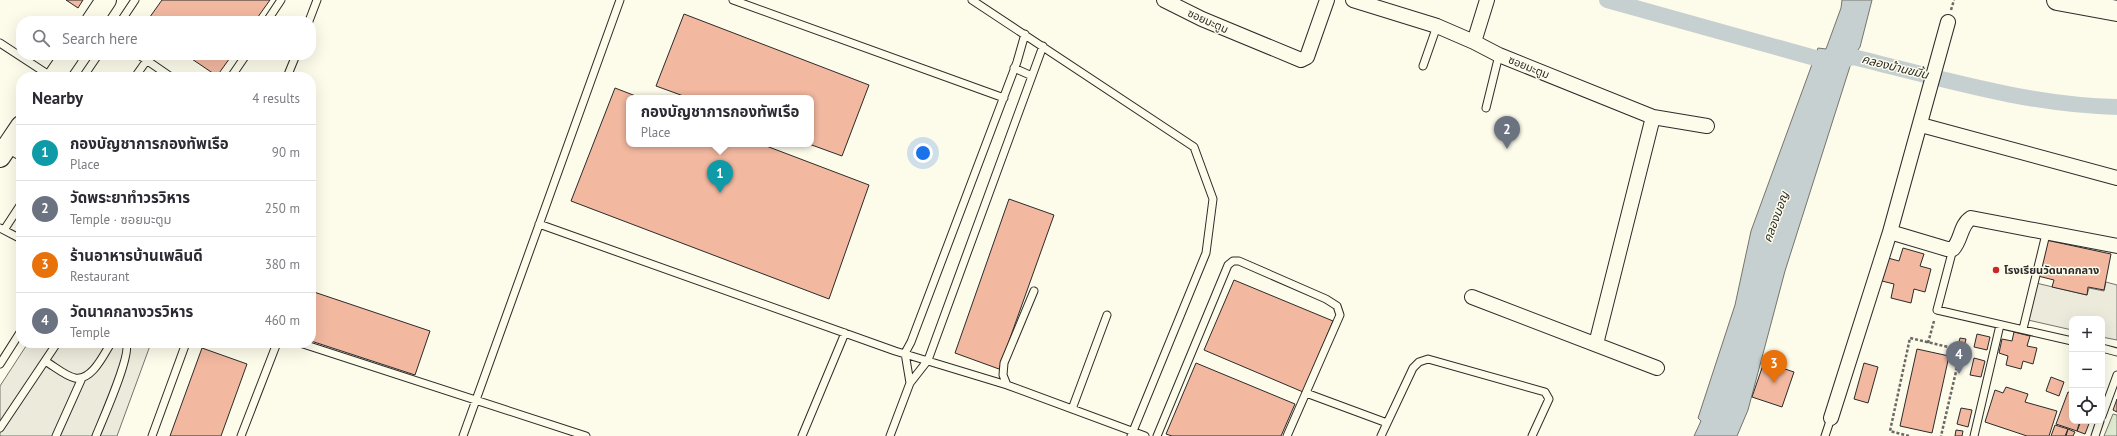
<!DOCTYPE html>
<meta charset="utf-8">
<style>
body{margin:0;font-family:"PT Sans","Noto Sans Thai",sans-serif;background:#f2f2f3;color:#2b2b33}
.controls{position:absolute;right:12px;bottom:12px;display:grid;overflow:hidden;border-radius:8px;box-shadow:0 4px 16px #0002}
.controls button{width:36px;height:36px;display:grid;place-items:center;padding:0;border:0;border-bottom:1px solid #e1e1e2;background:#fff;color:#2b2b33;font:20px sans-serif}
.you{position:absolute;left:923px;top:153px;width:14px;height:14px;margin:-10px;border:3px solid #fff;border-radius:50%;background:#1a73e8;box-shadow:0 0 0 6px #1a73e833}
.badge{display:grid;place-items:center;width:26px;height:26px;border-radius:50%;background:#b45309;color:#fff;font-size:13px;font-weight:700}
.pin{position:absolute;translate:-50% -33px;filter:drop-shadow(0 1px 2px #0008)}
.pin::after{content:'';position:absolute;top:21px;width:14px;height:12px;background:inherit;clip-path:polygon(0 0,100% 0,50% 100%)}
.popup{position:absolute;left:626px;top:95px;width:188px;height:52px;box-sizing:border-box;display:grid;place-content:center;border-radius:8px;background:#fff;filter:drop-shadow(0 1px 3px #0005);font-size:13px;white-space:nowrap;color:#7c7c81}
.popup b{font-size:15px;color:#2b2b33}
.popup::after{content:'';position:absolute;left:50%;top:100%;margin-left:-8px;border:8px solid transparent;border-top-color:#fff}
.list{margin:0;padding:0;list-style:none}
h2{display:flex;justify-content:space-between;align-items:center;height:52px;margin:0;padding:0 16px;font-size:17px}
h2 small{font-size:13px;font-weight:400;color:#7c7c81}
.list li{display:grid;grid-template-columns:26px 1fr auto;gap:12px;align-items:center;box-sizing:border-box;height:56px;padding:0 16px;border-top:1px solid #e1e1e2}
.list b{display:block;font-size:15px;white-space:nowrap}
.list p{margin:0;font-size:13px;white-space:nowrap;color:#7c7c81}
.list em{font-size:13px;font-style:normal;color:#7c7c81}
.icon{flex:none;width:22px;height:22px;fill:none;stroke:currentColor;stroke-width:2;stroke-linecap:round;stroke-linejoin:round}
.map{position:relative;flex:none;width:2117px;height:436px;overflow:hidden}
.search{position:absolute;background:#fff;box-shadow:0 4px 16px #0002;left:16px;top:16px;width:300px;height:44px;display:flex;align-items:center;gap:10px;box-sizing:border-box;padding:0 14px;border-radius:16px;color:#7c7c81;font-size:15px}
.panel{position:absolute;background:#fff;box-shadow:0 4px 16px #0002;left:16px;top:72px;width:300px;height:276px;border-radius:16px}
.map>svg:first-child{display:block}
</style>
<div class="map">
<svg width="2117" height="436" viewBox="0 0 2117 436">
<rect width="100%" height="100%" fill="#fdfbea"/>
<path fill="#deebd1" stroke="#74746e" d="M2113 414 2117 415V436H2104Z"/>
<path fill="#eceadb" stroke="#74746e" d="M2106 282 2117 285V340L2102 337V319H2072V330L2028 320 2036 283 2087 295 2089 288 2104 291Z
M28 343H151L117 436H0V386Z"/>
<path fill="#c7d0d0" stroke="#74746e" d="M1842 0H1872L1860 47 1853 57 1785 271 1748 410 1737 436H1694L1701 421 1698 418 1735 305 1751 231 1818 48 1826 49 1841 8Z"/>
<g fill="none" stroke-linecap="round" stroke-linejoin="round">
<path stroke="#c7d0d0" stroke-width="16" d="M1607 0 1833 63 1853 57C1940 78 2027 105 2117 107"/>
</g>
<path fill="#f2b8a0" stroke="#2b2b2b" d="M66 0H83L78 8Z
M162 0H270L255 21H147Z
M684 14 869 85 842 156 809 144H811V98H689L656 86Z
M186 55H232L217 76Z
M615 88 641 98H629V144H761L869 185 829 299 571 201Z
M1009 199 1054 215 999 369 955 353Z
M2046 240 2111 254 2104 290 2088 287 2087 295 2052 287 2054 280 2038 276Z
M1903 248 1924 254 1920 266 1931 269 1925 292 1914 289 1911 303 1891 298 1894 284 1882 281 1888 258 1899 261Z
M1234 280 1333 321 1303 392 1204 350Z
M311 291 430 331 415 375 311 341Z
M2014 332 2030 336 2027 346 2037 348 2033 364 2023 361 2021 369 2006 365 2008 356 1999 353 2002 339 2012 341Z
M1977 334 1990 337 1987 350 1974 347Z
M1960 338 1966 339 1964 347 1958 346Z
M202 348 247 364 221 436H170Z
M1917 349 1949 356 1932 433 1900 426Z
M1974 358 1985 361 1981 377 1970 375Z
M1764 362 1794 372 1782 407 1752 397Z
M1196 363 1295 404 1281 436H1172L1166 434Z
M1864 363 1878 367 1868 403 1854 399Z
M2051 377 2064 382 2059 396 2046 391Z
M2006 387 2028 394 2025 402 2057 411 2049 436H2027L1985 422 1995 390 2003 393Z
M2068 392 2072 393V421H2080L2077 431 2056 424Z
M2117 399V412L2113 410Z
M1961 408 1972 410 1968 427 1957 424Z
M2081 421H2090L2085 434 2077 431Z
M2055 425 2068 429 2065 436H2051Z
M2068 429 2075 432 2073 436H2066Z
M1956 430 1963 431 1962 436H1955Z"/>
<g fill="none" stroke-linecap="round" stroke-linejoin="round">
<defs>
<path id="lane" d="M733 0 1004 98
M972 0 1194 147 1213 199 1206 253 1131 436
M121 21 135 0
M267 21 281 0
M309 21 317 0
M0 43 52 77
M139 55 171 77
M1423 66 1437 26
M1014 68 1032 76
M83 77 98 55
M135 77 147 60
M231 77 246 55
M287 77 296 55
M1486 108 1499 55
M8 149 21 157
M539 224 895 351 1007 385
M0 228 21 239
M4 230 21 204
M1953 249 1937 310 2072 341
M1034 291 1004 363 1003 375 1007 385 1145 436
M2023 329 2046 234
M300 343 586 436
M2102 348 2117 352
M45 361C54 366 65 376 75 378 92 381 104 354 111 343
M0 364 21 331
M910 383 905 353 911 342 1017 62 1025 34
M1306 393 1387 423
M1072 409 1107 315
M2102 416 2117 375
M0 428 57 343
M56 436 82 378
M96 436C102 421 132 354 126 343
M152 436 186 343
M241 436 277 343
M463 436 620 0
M802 436 845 333
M890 436 910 383 928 360 1043 46
M1157 436 1228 265 1233 261H1239L1326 299 1337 306 1340 315 1287 436
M1381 436 1413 368 1419 362 1428 359 1545 392 1549 399 1532 436
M1825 436 1831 418
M1974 436 2000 325
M2095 436 2100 421"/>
<path id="street" d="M1164 0 1202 19 1301 60 1307 57 1327 0
M1353 0 1437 26 1474 42 1499 55 1653 117 1707 126
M1948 22 1890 232 1947 249H1953C1962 239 1960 225 1971 218L2117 246
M1474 42 1487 0
M1921 125 2117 178
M1472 297 1657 368
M1596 344 1653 117
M1831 418 1890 232"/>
<path id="secondary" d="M2057 0 2117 11
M92 21 106 0
M54 77 69 55
M0 157 21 126"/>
</defs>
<use href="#lane" stroke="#2b2b2b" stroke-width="9"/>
<use href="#street" stroke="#2b2b2b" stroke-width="16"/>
<use href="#secondary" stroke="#2b2b2b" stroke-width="22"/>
<path stroke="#6a6964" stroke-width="2.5" stroke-dasharray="3 2" stroke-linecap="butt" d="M1951 10 1954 0
M1928 343 1934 321
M1909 436 1890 431 1910 338 1961 350 1941 436"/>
<use href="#lane" stroke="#fdfbea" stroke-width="7"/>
<use href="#street" stroke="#fdfbea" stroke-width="14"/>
<use href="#secondary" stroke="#fdfbea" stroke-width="20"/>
</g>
<circle fill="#c62828" stroke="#fdfbea" stroke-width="1.5" cx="1996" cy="270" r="4"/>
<g text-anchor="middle" stroke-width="3" stroke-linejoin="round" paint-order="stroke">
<g font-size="11" fill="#2b2b2b" stroke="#fdfbea">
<text transform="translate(1208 21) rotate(24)" y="4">ซอยมะตูม</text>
<text transform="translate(1529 67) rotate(22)" y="4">ซอยมะตูม</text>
</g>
<g font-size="11" font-weight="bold" fill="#2b2b2b" stroke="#fdfbea" text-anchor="start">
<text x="2004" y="274">โรงเรียนวัดนาคกลาง</text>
</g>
<g font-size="12" font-style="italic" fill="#2b2b2b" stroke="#fdfbea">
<text transform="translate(1895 67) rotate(14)" y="4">คลองบ้านขมิ้น</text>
<text transform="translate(1776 217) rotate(-70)" y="4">คลองมอญ</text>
</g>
</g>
</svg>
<div class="controls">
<button>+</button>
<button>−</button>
<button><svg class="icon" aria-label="locate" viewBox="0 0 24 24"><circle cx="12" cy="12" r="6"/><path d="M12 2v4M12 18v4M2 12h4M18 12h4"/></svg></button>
</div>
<div class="you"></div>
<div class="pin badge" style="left:720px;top:193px;background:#0f9aa8">1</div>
<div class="popup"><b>กองบัญชาการกองทัพเรือ</b>Place</div>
<div class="pin badge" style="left:1507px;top:149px;background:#6b7280">2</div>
<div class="pin badge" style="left:1774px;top:383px;background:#e8710a">3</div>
<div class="pin badge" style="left:1959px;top:374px;background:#6b7280">4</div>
<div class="search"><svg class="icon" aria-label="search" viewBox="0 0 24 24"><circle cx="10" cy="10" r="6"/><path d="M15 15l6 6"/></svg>Search here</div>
<section class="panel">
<h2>Nearby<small>4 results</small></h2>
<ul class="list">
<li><span class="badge" style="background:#0f9aa8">1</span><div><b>กองบัญชาการกองทัพเรือ</b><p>Place</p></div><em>90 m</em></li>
<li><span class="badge" style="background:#6b7280">2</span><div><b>วัดพระยาทําวรวิหาร</b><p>Temple · ซอยมะตูม</p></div><em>250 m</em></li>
<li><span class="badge" style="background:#e8710a">3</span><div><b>ร้านอาหารบ้านเพลินดี</b><p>Restaurant</p></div><em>380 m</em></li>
<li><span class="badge" style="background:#6b7280">4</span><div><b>วัดนาคกลางวรวิหาร</b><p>Temple</p></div><em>460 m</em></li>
</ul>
</section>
</div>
